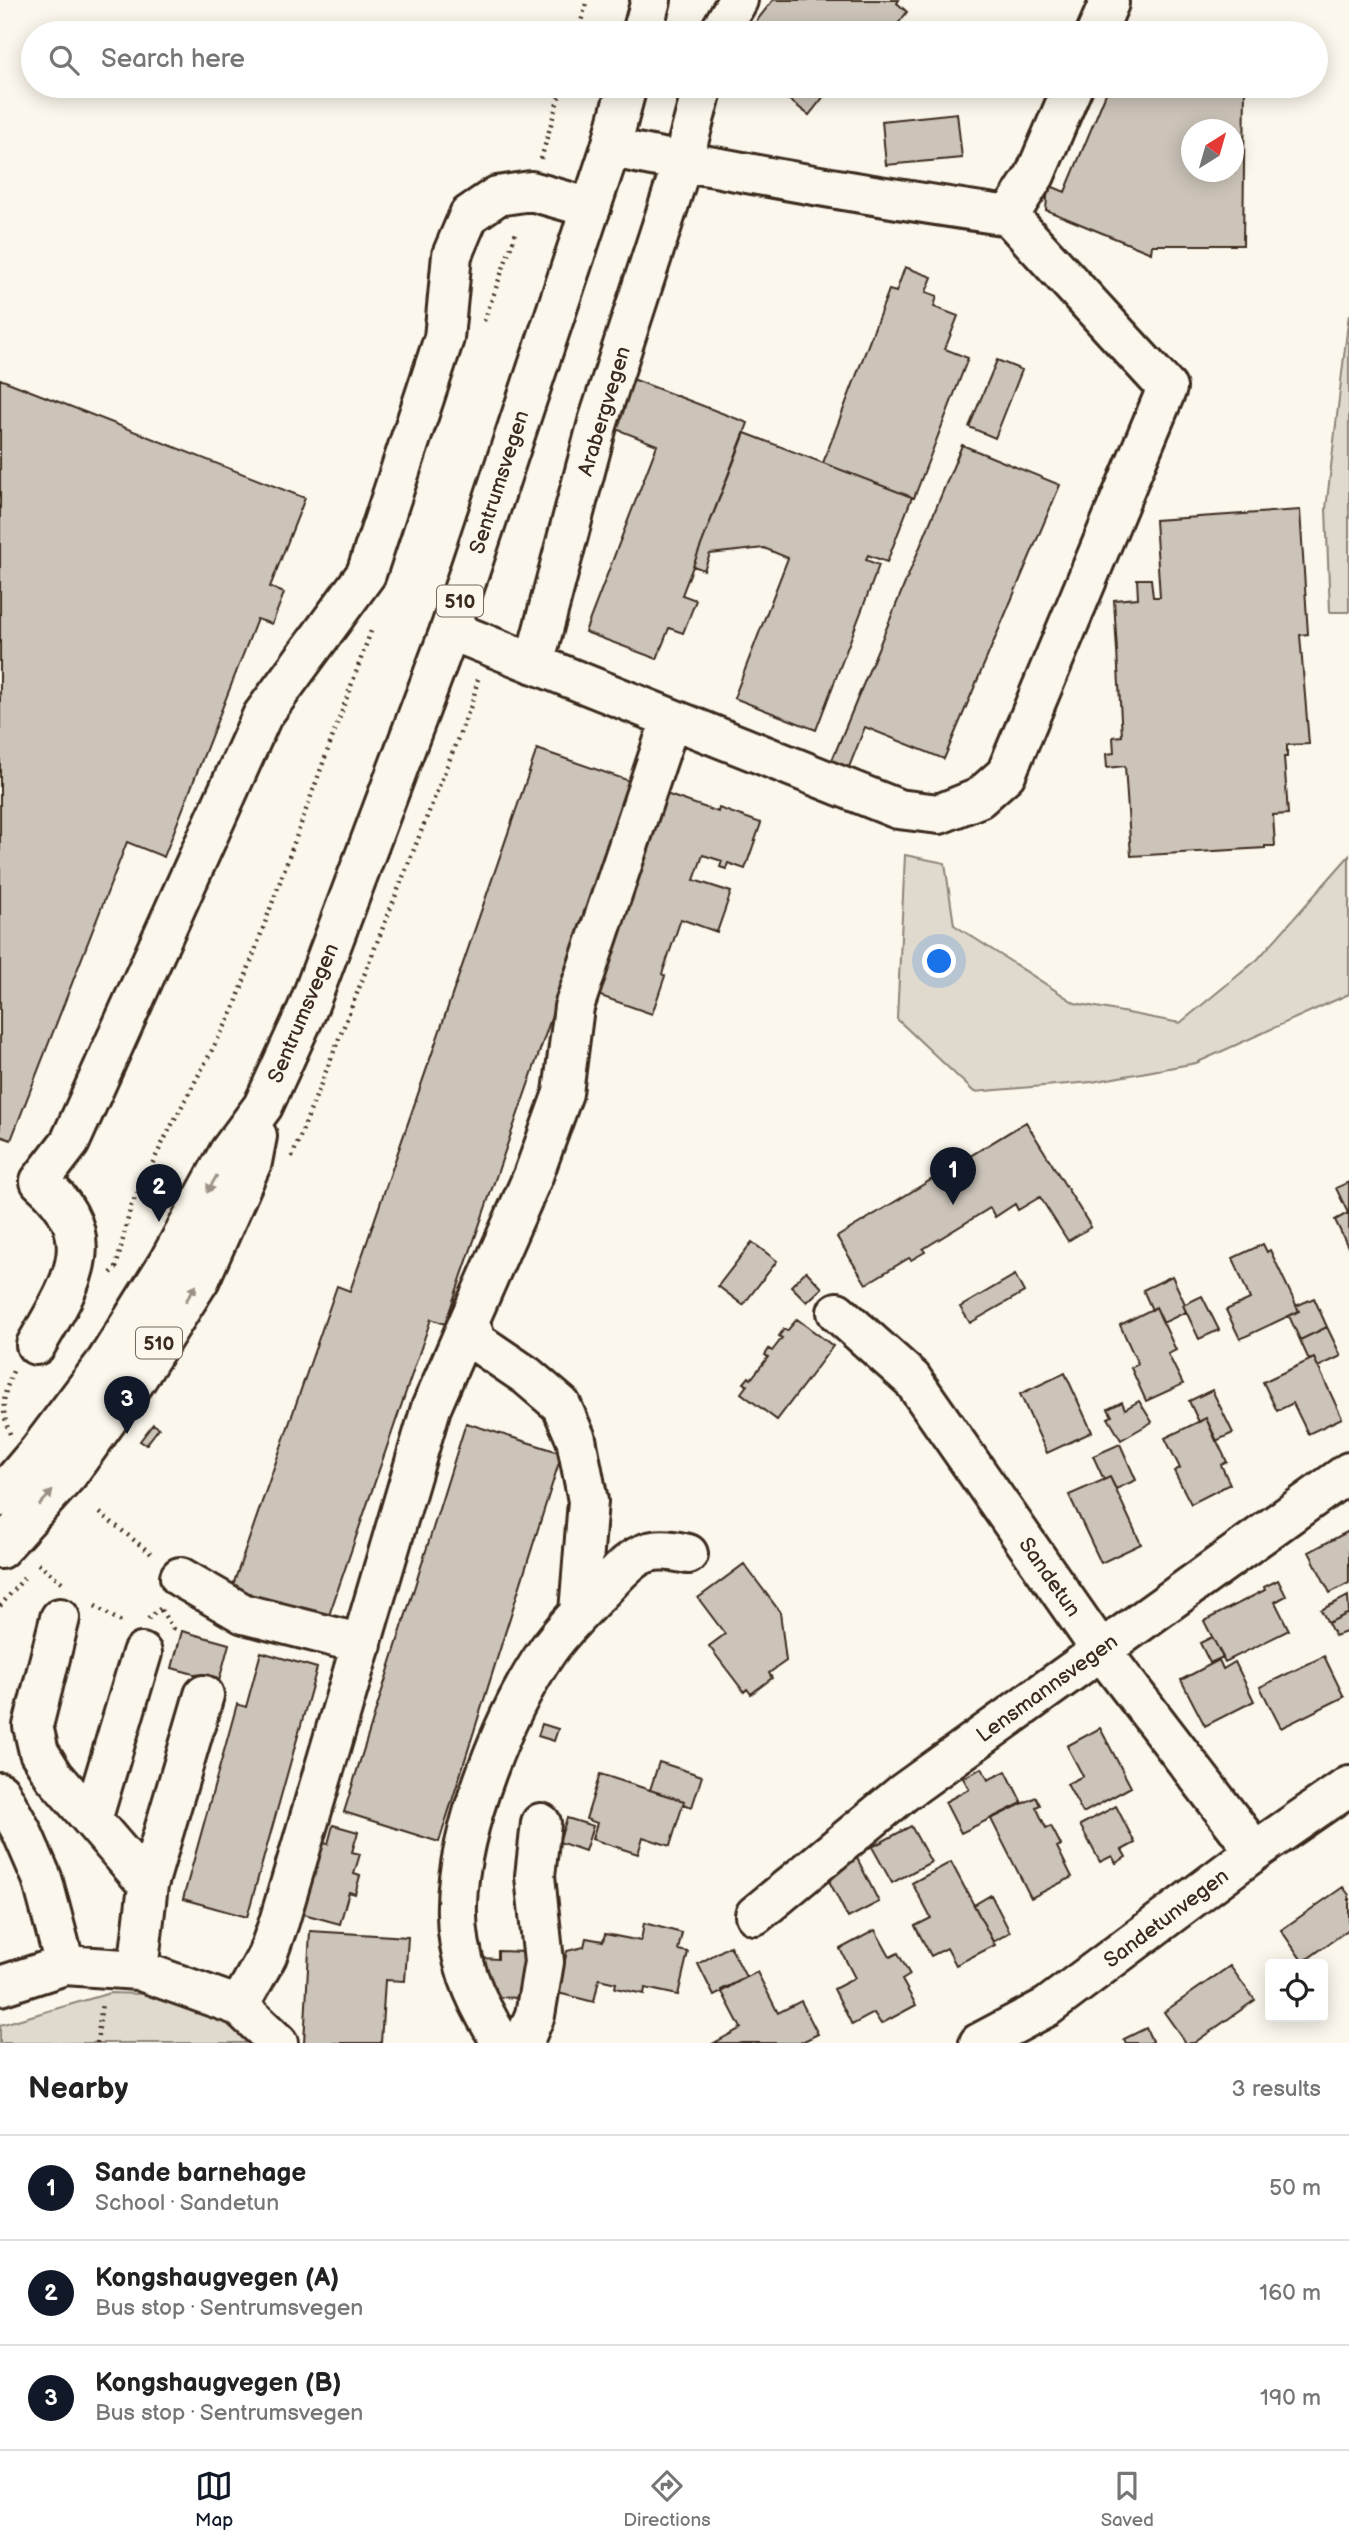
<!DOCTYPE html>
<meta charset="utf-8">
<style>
body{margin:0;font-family:"Balsamiq Sans",sans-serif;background:#f6f6f6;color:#222}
.controls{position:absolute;right:21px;bottom:21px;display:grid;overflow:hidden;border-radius:7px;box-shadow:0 4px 18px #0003}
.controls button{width:63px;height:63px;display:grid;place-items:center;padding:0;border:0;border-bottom:2px solid #e0e0e0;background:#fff;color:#222;font:35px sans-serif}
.compass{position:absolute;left:1181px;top:119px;width:63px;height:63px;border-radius:50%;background:#fff;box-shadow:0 4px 18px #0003;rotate:37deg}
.you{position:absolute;left:940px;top:962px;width:24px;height:24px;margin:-18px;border:5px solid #fff;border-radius:50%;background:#1a73e8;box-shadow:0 0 0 10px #1a73e833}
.badge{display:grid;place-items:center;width:46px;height:46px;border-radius:50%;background:#111827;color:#fff;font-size:23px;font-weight:700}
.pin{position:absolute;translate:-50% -58px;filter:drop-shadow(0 2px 4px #0008)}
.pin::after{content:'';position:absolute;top:37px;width:24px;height:21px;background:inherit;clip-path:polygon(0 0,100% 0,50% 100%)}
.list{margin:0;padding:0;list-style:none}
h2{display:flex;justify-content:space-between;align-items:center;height:91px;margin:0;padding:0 28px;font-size:30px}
h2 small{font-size:23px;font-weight:400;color:#767676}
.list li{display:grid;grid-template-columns:46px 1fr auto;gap:21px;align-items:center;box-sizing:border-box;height:105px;padding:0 28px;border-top:2px solid #e0e0e0}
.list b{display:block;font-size:26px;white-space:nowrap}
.list p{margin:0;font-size:23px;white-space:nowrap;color:#767676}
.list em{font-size:23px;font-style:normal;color:#767676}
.icon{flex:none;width:38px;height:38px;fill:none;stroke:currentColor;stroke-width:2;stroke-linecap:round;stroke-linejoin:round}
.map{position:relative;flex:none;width:1349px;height:2043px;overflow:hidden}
.search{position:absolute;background:#fff;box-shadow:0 4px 18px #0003;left:21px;right:21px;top:21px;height:77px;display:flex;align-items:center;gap:18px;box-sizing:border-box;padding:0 24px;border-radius:38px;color:#767676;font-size:26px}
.sheet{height:406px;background:#fff}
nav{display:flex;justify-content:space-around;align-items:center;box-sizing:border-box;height:98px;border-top:2px solid #e0e0e0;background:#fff;font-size:19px;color:#767676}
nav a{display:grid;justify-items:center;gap:4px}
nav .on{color:#111827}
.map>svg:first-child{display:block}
</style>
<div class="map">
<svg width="1349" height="2043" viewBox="0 0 1349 2043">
<rect width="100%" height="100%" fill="#fbf7ec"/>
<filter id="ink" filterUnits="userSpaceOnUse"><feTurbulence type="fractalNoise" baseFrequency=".0143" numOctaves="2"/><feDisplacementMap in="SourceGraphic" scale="14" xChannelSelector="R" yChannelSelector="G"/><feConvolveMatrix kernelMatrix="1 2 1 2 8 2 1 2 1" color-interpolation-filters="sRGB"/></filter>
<g filter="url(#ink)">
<path fill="#dfd9ce" stroke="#8d8276" stroke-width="2" d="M1349 314V612H1330L1326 509Z
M905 855 945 863 954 925 1075 1003 1180 1023 1258 959 1349 856V994L1196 1063 1092 1082 974 1092 897 1019Z
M110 1993 177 1995 236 2020 261 2043H0V2025Z"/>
<path fill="#ccc4b9" stroke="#3b2a1e" stroke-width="2" fill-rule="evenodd" d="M773 0H899L897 3 907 12 891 33H747Z
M771 86H832L809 115Z
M1109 86 1245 87 1243 245H1152L1151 253 1046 210 1048 185 1065 192ZM1192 130H1234V172H1192Z
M957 113 962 158 886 165 882 121Z
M905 267 932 277 926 292 937 296 934 307 958 316 945 349 968 358 914 498 823 463 889 290 896 292Z
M997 360 1022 370 995 438 969 427Z
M630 378 748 423 682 595 696 600 683 633 669 628 657 659 585 632 657 445 611 427Z
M0 379 305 498 270 587 284 593 272 624 257 619 164 857 127 842 11 1140 0 1136Z
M745 433 912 497 887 562 868 555 866 560 879 565 816 730 734 698 788 558 764 548 710 554 704 570 693 566Z
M962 445 1060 485 944 759 865 727 847 772 830 765Z
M1300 510 1308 634 1300 635 1309 744 1287 745V757H1284L1288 814 1273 815 1275 846H1265V848L1131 856 1125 766 1107 768 1106 754 1114 753 1113 737 1122 736 1114 600 1138 598 1137 579H1151L1153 597H1160L1155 520Z
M537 749 633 782 445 1324 431 1319 326 1624 231 1591 337 1286 350 1291Z
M660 792 718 812 719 808 761 823 745 869 728 863 726 869 720 867 722 861 703 855 694 880 731 892 717 932 681 919 662 974 665 976 652 1014 589 992Z
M1026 1122 1091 1227 1068 1241 1040 1197 1018 1210 1015 1204 995 1217 990 1208 923 1249 925 1252 911 1260 909 1258 866 1284 837 1237Z
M1349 1182V1249L1335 1220 1348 1213 1336 1188Z
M752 1242 777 1261 743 1305 718 1286Z
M1263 1244 1267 1252 1270 1250 1299 1311 1240 1339 1226 1310 1250 1299 1233 1258Z
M806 1271 822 1288 807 1302 791 1286Z
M1015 1275 1024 1292 970 1323 960 1307Z
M1172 1276 1185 1304 1183 1305 1186 1312 1163 1323 1156 1307 1152 1310 1143 1290Z
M1202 1296 1219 1330 1199 1339 1183 1305Z
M1314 1298 1327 1327 1300 1340 1289 1316 1299 1311 1296 1306Z
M1156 1307 1176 1350 1168 1354 1183 1384 1146 1401 1131 1368 1138 1364 1120 1325Z
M797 1319 833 1346 777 1420 741 1393 747 1385 744 1383 749 1377 751 1379 768 1357 765 1355 769 1349 772 1351 782 1338 779 1336 784 1329 787 1331Z
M1327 1327 1341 1356 1318 1367 1314 1358 1309 1360 1300 1340Z
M1314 1358 1342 1418 1308 1434 1293 1403 1277 1411 1263 1382Z
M1065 1373 1092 1432 1047 1453 1020 1394Z
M1212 1390 1233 1433 1216 1441 1206 1418 1199 1422 1189 1401Z
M1139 1401 1152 1422 1121 1440 1108 1418 1112 1416 1108 1409 1122 1402 1125 1409Z
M1206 1418 1227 1462 1221 1465 1230 1484 1191 1504 1174 1471 1180 1468 1165 1438Z
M466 1423 562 1453 439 1842 344 1812Z
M153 1424 159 1428 146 1445 140 1441Z
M1120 1444 1136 1480 1116 1489 1110 1477 1104 1480 1093 1456Z
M1110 1477 1141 1544 1101 1563 1069 1495Z
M1349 1531V1583L1330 1593 1309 1552Z
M744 1564 780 1612 786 1661 769 1673 772 1678 751 1694 747 1689 744 1692 709 1646 725 1634 698 1598Z
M1278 1580 1286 1596 1275 1602 1289 1630 1225 1662 1204 1621 1265 1590 1264 1587Z
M1348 1596 1349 1613 1328 1623 1321 1610Z
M1349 1613V1631L1335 1636 1328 1623Z
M182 1631 229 1644 219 1681 172 1668Z
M1212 1637 1223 1657 1210 1663 1200 1643Z
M261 1652 317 1668 247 1917 183 1899 237 1704 246 1707Z
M1324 1656 1344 1697 1281 1728 1260 1687Z
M1219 1660 1223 1669 1235 1662 1254 1701 1205 1726 1181 1680Z
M542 1724 558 1729 554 1741 538 1736Z
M1100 1728 1131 1787 1083 1813 1067 1784 1083 1776 1067 1746Z
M659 1762 702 1776 692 1807 683 1804 684 1801 650 1790Z
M982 1768 988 1780 1006 1771 1022 1803 961 1833 945 1802 969 1789 963 1778Z
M600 1774 684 1801 670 1846 643 1837 638 1854 592 1839 597 1823 586 1819Z
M1036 1797 1040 1805 1036 1807 1046 1828 1051 1826 1061 1845 1057 1847 1072 1877 1031 1898 991 1819Z
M1116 1806 1135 1843 1122 1850 1126 1857 1116 1863 1112 1856 1100 1862 1080 1825Z
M567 1818 593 1826 585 1851 559 1842Z
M333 1825 358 1832 352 1852 360 1854 354 1874 360 1876 355 1894 349 1892 340 1924 300 1913 320 1842 328 1844Z
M911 1826 931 1862 892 1883 872 1847Z
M856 1856 879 1902 848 1918 826 1875Z
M951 1862 995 1945 956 1965 947 1948 931 1956 915 1926 931 1918 912 1883Z
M1343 1887 1349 1895V1929L1303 1962 1281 1930Z
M991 1895 1010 1932 993 1942 974 1905Z
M644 1923 682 1933 678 1950 688 1952 678 1995 645 1988 644 1994 615 1988 616 1983 599 1979 594 2002 558 1993 567 1951 584 1947 586 1938 603 1941 605 1934 641 1941Z
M875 1930 890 1957 898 1953 910 1975 902 1980 916 2005 881 2024 874 2013 852 2025 834 1989 855 1978 840 1949Z
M310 1931 408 1937 405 1981 385 1980 381 2043H304Z
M730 1946 746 1977 714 1996 698 1964Z
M498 1951 524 1952 522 1998 495 1997 496 1988 480 1987 482 1958 498 1959Z
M1230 1966 1255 2000 1194 2043H1186L1164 2012Z
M757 1972 778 2013 801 2001 818 2034 800 2043H714L741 2028 721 1990Z
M1146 2028 1153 2043H1126L1124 2039Z"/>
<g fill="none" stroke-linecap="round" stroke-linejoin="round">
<defs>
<path id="minor" d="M719 33 738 0
M1096 33 1109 3
M611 147C648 157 687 162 726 169 820 187 914 202 1009 216
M1009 216 1035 175 1073 86
M450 630 898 809 939 814 979 798 1006 774 1167 388 1009 216
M534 664 598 422 683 161 703 86
M837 1312 912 1379 1100 1649 1255 1851
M36 1345C71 1284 105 1237 40 1181L70 1142 262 716 366 574 444 338 452 255 469 215 497 196 531 191 591 208
M180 1577 244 1614 362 1644
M579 1612 588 1501 576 1439 561 1405 527 1376 477 1342 469 1321 533 1176 563 1093 574 1007 671 719
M60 1618 33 1726 39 1752 54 1776 148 1885
M0 1792 22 1832 42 1878 65 1965
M92 1820 142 1653
M755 1915 903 1793 1349 1472
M138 1970 239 2006 278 2043
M0 1986 65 1965 138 1970 148 1885 204 1695
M239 2006 267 1956 279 1922 431 1408 469 1321
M502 2043C474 2000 455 1956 457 1904 459 1827 504 1713 548 1650 564 1628 583 1609 602 1590 614 1578 629 1558 646 1553 660 1548 675 1551 688 1554
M523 2043 535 2015 544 1962 535 1876 541 1823
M979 2043 1047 2007 1255 1851 1349 1786"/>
<path id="major" d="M642 33 651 0
M0 1497 38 1452 106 1362 168 1263 229 1152 263 1106 307 1010 450 630 611 147 627 86
M0 1549 68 1474 136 1380 200 1279 252 1162 257 1136"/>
</defs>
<use href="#minor" stroke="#3b2a1e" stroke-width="44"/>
<use href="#major" stroke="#3b2a1e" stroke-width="44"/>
<path stroke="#3b2a1e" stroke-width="4.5" stroke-dasharray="2 5" stroke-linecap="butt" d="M578 33 587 0
M541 159 562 86
M484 321 517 230
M292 1157 472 703 478 679
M111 1273 116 1268 131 1206 168 1132 233 1011 371 631
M10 1434C0 1409 3 1395 13 1371
M100 1513 154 1556
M38 1564 62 1582
M0 1606 24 1578
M95 1606 123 1623
M161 1610 173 1629 170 1631
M148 1619 162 1607
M97 2043 102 2003"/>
<use href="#minor" stroke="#fbf7ec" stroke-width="38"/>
<use href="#major" stroke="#fbf7ec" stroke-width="38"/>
</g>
<defs><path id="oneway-solid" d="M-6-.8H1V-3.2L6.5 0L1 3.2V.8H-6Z" transform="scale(1.75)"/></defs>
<g fill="#9b9085">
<use href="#oneway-solid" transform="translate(212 1184) rotate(119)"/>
<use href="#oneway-solid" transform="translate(191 1293) rotate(-58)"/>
<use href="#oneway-solid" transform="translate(46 1498) rotate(-48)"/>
</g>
</g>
<g text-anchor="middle" stroke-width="5" stroke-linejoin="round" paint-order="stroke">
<g fill="#fbf7ec" stroke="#75685c" stroke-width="2">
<rect x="437" y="585.5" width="46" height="31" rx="5"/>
<rect x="136" y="1327.5" width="46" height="31" rx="5"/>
</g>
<g font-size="19" font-weight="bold" fill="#3b2a1e">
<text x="460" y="608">510</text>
<text x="159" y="1350">510</text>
</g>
<g font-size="21" fill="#3b2a1e" stroke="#fbf7ec">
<text transform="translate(604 411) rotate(-73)" y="7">Arabergvegen</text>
<text transform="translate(499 482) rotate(-72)" y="7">Sentrumsvegen</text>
<text transform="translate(303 1013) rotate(-67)" y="7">Sentrumsvegen</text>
<text transform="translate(1050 1577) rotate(55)" y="7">Sandetun</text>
<text transform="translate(1047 1688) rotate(-36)" y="7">Lensmannsvegen</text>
<text transform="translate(1166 1918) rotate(-37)" y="7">Sandetunvegen</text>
</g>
</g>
</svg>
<div class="controls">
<button><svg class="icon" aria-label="locate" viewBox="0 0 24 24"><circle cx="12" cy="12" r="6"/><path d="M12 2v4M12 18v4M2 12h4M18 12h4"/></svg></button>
</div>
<svg class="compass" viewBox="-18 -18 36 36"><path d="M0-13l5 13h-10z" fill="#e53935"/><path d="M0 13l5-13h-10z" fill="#767676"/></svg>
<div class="you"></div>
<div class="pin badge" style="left:953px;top:1205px">1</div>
<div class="pin badge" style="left:159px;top:1222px">2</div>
<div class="pin badge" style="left:127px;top:1434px">3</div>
<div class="search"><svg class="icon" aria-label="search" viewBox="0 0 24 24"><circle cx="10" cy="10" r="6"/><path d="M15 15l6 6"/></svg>Search here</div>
</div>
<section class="sheet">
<h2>Nearby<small>3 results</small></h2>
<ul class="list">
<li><span class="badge">1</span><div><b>Sande barnehage</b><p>School · Sandetun</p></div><em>50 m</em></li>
<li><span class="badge">2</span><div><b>Kongshaugvegen (A)</b><p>Bus stop · Sentrumsvegen</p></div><em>160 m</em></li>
<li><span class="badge">3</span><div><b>Kongshaugvegen (B)</b><p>Bus stop · Sentrumsvegen</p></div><em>190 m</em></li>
</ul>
</section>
<nav>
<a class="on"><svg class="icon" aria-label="map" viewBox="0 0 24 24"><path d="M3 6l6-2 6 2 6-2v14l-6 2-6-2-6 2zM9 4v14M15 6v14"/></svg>Map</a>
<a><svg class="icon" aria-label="directions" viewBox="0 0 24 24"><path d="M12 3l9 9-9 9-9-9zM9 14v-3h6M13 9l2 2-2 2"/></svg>Directions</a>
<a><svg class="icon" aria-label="saved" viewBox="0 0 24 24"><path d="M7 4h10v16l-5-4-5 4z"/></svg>Saved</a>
</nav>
